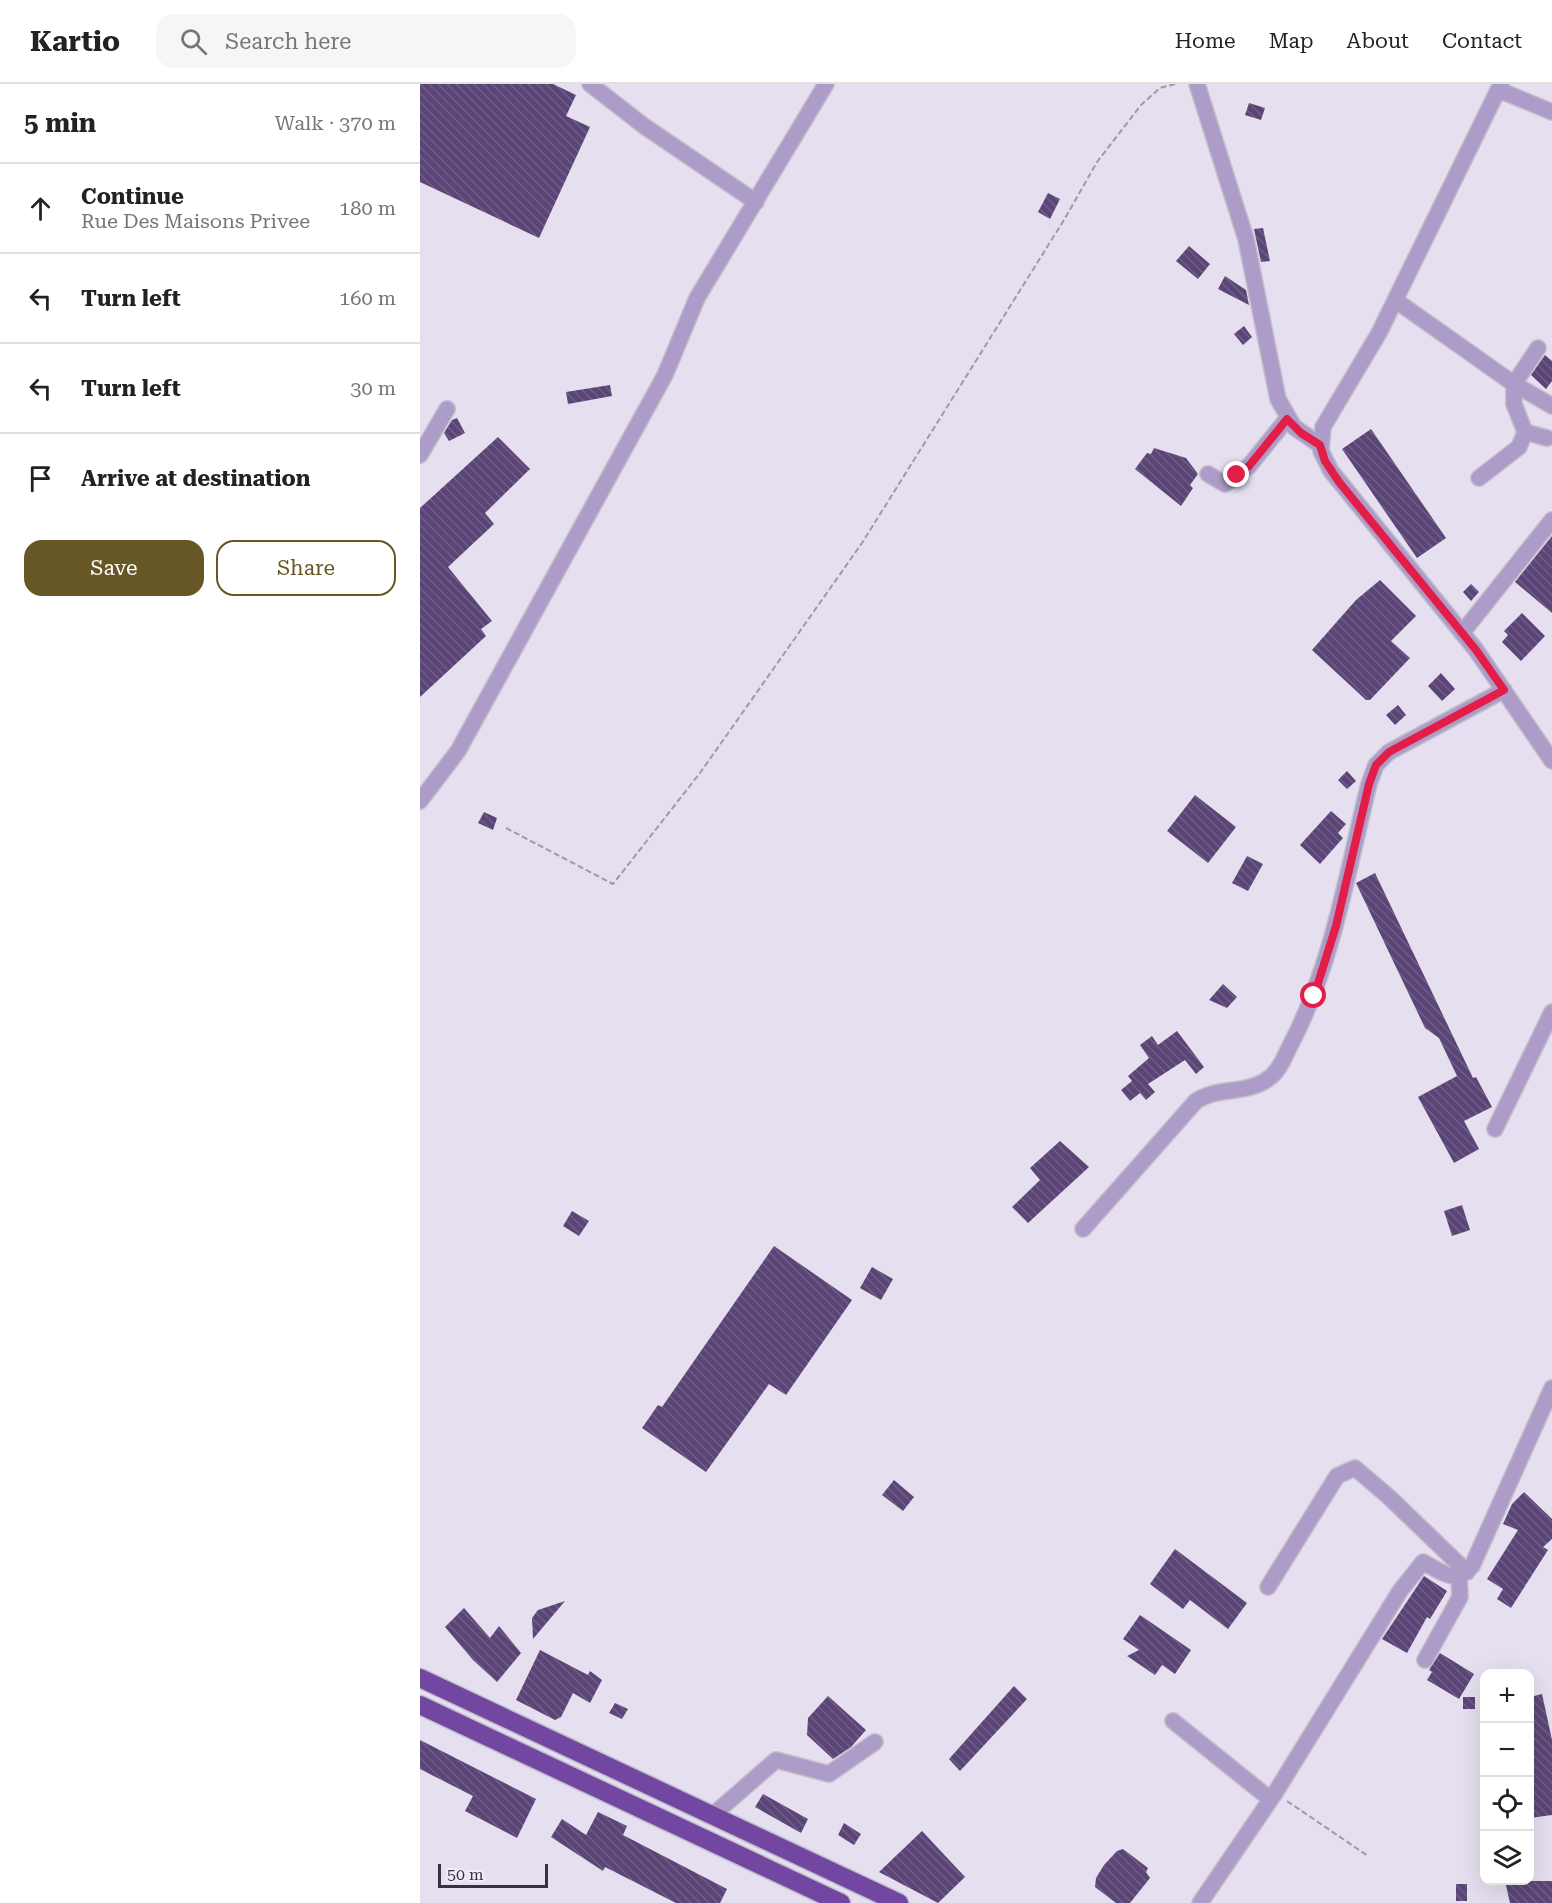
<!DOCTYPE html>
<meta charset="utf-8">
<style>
body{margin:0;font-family:"Roboto Serif",serif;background:#f6f6f6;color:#222}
.controls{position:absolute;right:18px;bottom:18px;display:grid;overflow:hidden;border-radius:12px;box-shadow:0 6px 24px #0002}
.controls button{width:54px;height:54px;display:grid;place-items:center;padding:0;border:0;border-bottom:2px solid #e0e0e0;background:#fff;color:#222;font:30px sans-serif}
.scale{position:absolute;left:18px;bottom:15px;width:110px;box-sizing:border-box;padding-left:6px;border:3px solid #36333a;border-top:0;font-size:16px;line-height:21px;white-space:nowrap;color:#36333a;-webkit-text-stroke:4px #f2ecfd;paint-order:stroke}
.stop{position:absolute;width:18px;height:18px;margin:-14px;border:4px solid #e11d48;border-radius:50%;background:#fff}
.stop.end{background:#e11d48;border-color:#fff;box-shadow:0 2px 6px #0008}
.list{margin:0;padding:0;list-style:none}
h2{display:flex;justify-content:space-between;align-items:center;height:78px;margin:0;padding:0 24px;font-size:26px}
h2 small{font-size:20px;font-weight:400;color:#767676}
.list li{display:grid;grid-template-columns:39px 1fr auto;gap:18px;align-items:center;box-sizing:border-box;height:90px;padding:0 24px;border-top:2px solid #e0e0e0}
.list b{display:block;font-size:22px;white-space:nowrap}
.list p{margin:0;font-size:20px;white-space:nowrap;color:#767676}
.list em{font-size:20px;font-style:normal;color:#767676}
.actions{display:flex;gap:12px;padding:18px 24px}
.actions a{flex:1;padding:14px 0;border:2px solid #665724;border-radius:18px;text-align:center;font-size:21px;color:#665724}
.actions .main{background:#665724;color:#fff}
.icon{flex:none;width:33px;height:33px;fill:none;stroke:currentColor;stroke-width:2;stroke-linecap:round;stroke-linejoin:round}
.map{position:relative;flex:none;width:1132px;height:1819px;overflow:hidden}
header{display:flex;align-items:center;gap:36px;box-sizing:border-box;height:84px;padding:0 30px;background:#fff;border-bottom:2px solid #e0e0e0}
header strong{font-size:28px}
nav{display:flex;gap:33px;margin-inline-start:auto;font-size:21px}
.search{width:420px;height:54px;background:#f6f6f6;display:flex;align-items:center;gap:15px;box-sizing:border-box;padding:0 21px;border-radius:18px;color:#767676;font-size:22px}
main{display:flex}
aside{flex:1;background:#fff}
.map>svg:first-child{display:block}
</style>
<header>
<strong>Kartio</strong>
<div class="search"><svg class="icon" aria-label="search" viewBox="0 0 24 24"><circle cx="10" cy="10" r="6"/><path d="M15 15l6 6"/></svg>Search here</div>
<nav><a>Home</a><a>Map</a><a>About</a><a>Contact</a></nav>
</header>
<main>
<aside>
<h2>5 min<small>Walk · 370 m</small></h2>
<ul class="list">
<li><svg class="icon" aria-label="ahead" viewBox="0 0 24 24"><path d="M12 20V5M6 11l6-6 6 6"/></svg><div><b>Continue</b><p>Rue Des Maisons Privee</p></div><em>180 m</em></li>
<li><svg class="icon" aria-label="left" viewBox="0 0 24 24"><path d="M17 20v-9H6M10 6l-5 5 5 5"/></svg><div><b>Turn left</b></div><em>160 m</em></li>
<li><svg class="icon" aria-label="left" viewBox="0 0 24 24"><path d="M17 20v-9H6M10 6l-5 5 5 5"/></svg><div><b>Turn left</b></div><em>30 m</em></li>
<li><svg class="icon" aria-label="arrive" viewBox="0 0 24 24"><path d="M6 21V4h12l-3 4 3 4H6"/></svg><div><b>Arrive at destination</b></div></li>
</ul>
<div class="actions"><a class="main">Save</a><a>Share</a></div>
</aside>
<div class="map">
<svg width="1132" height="1819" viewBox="0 0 1132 1819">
<defs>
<pattern id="building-back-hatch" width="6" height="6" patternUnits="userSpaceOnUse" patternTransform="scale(1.5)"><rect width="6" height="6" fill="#5b4577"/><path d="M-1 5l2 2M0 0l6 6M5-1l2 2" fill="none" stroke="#705e86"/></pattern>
</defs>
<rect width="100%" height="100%" fill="#e5dfef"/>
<path fill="url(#building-back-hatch)" d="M0 0H133L156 11 146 32 170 43 119 154 0 98Z
M829 19 845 24 841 36 825 31Z
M628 109 640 115 630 135 618 128Z
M843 144 850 177 841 178 834 145Z
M769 162 790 180 778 195 756 177Z
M805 192 826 206 829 221 798 205Z
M824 242 832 253 823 261 814 250Z
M1125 271 1132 277V297L1126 305 1111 291Z
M190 301 192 312 148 320 146 308Z
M37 334 45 349 29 357 24 349 32 336Z
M951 345 1026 454 997 474 922 365Z
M78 353 110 385 65 429 74 440 28 483 72 537 61 545 66 552 0 613V424Z
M734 364 766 374 778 390 770 401 773 404 761 422 715 385 727 369 731 370Z
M1132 452V529L1095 498Z
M960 496 996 532 971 557 990 574 950 616H946L892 566 936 516Z
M1051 500 1059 508 1051 517 1043 508Z
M1102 529 1125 552 1101 577 1082 558 1088 551 1084 547Z
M1021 589 1035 605 1022 617 1008 602Z
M978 621 986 631 975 641 966 631Z
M927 687 936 697 927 705 918 696Z
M775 711 816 743 788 779 747 747Z
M911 727 926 740 918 749 923 754 900 780 880 761Z
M64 728 77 734 73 746 58 739Z
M827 772 843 780 828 807 812 799Z
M955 789 1053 994 1056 993 1072 1023 1044 1037 1059 1065 1034 1079 998 1013 1037 992 1019 954 1005 944 936 799Z
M803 900 817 913 807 924 789 916Z
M757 947 784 983 776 990 765 976 728 1000 735 1008 726 1016 720 1009 710 1017 701 1006 712 997 708 992 729 974 720 961 732 952 738 961Z
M640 1057 669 1083 608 1139 592 1123 620 1096 610 1084Z
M1042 1121 1050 1146 1032 1152 1024 1127Z
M152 1127 169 1137 159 1152 143 1142Z
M354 1162 432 1216 366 1311 349 1300 286 1388 222 1344 238 1321 242 1323Z
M452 1183 473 1195 461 1216 440 1204Z
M474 1396 494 1413 483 1427 462 1411Z
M1104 1408 1132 1435V1455L1123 1463 1128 1466 1091 1524 1077 1515 1083 1505 1067 1495 1098 1446 1083 1440 1092 1420Z
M755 1465 827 1519 808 1545 770 1516 763 1525 730 1500Z
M1004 1492 1027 1507 1010 1535 1007 1533 987 1569 962 1555Z
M145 1517 113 1555 112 1534 118 1526Z
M44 1524 70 1554 79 1542 101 1569 77 1598 53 1576 25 1543Z
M720 1531 771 1566 755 1590 742 1581 735 1591 707 1572 719 1566 703 1555Z
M120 1566 168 1591 170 1587 182 1596 170 1619 153 1609 141 1633 135 1636 96 1616Z
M1020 1569 1054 1590 1039 1615 1007 1596 1012 1588 1009 1586Z
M594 1602 607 1615 540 1687 529 1675Z
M1122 1610 1132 1656V1731L1110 1734V1613Z
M408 1612 446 1646 431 1663 413 1675 387 1651 388 1634Z
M1043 1613H1055V1625H1043Z
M195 1619 208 1625 202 1635 189 1629Z
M0 1656 116 1715 97 1754 45 1727 53 1712 0 1685Z
M343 1710 388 1735 381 1749 335 1723Z
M178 1728 207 1742 203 1751 307 1805 300 1819H256L185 1783 183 1787 131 1753 142 1735 166 1751Z
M424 1739 441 1750 434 1761 418 1751Z
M502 1747 545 1793 518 1819 459 1788Z
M703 1765 728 1784 726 1788 730 1794 710 1819H696L675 1803 676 1794 684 1781 697 1767Z
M1085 1797H1132V1819H1090Z
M1036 1800H1047V1817H1036Z"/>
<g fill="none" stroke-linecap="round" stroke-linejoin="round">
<defs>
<path id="minor" d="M170 0 224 42 336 118
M777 0 826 155 858 315 874 343 900 361
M1081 0 959 249 903 343 901 367 911 387 1056 566 1132 677
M1079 6 1132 28
M975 216 1094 300 1118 264
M1127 354 1105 348 1094 320V300L1132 322
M0 371 27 325
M788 390 805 400 829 382 867 335
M1059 394 1099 363 1105 348
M1042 549 1132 436
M0 717 38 667 245 291 277 214 406 0
M1075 1045 1132 928
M663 1145 776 1017C798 1002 828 1011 849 994 860 987 865 971 871 960 913 879 927 788 949 700L956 681 969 668 1084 606
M848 1503 917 1392 935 1384 969 1413 1047 1488
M1005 1576 1040 1513 1039 1492
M753 1637 850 1715
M294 1730 356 1676 409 1690 455 1658
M780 1819 855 1709 980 1507 1003 1478C1020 1487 1036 1502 1052 1482L1132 1304"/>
<path id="highway" d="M0 1594 479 1819
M0 1621 421 1819"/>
</defs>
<use href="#minor" stroke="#c2bdcb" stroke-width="18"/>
<use href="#highway" stroke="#c2bdcb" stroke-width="21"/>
<path stroke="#9f9aa7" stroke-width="2" stroke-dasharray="6 3" stroke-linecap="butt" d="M86 744 193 800 280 689 442 459 644 136 677 78 721 21 740 4 755 0
M867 1717 948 1772"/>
<use href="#minor" stroke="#ad9cc7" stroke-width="15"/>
<use href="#highway" stroke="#7147a1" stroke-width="18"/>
</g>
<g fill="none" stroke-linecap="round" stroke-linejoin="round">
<path stroke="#e11d48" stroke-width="8" d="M817 391 829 382 867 335 881 349 900 361 905 377 919 398 1056 566 1084 606 969 668 956 681 949 700 916 842 894 912"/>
</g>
</svg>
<div class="controls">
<button>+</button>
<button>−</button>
<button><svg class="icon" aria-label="locate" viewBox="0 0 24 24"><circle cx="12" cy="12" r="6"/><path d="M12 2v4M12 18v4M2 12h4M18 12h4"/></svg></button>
<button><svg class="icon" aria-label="layers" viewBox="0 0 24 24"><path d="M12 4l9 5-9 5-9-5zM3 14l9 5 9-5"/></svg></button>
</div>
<div class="scale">50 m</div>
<div class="stop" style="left:894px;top:912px"></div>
<div class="stop end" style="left:817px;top:391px"></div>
</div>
</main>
